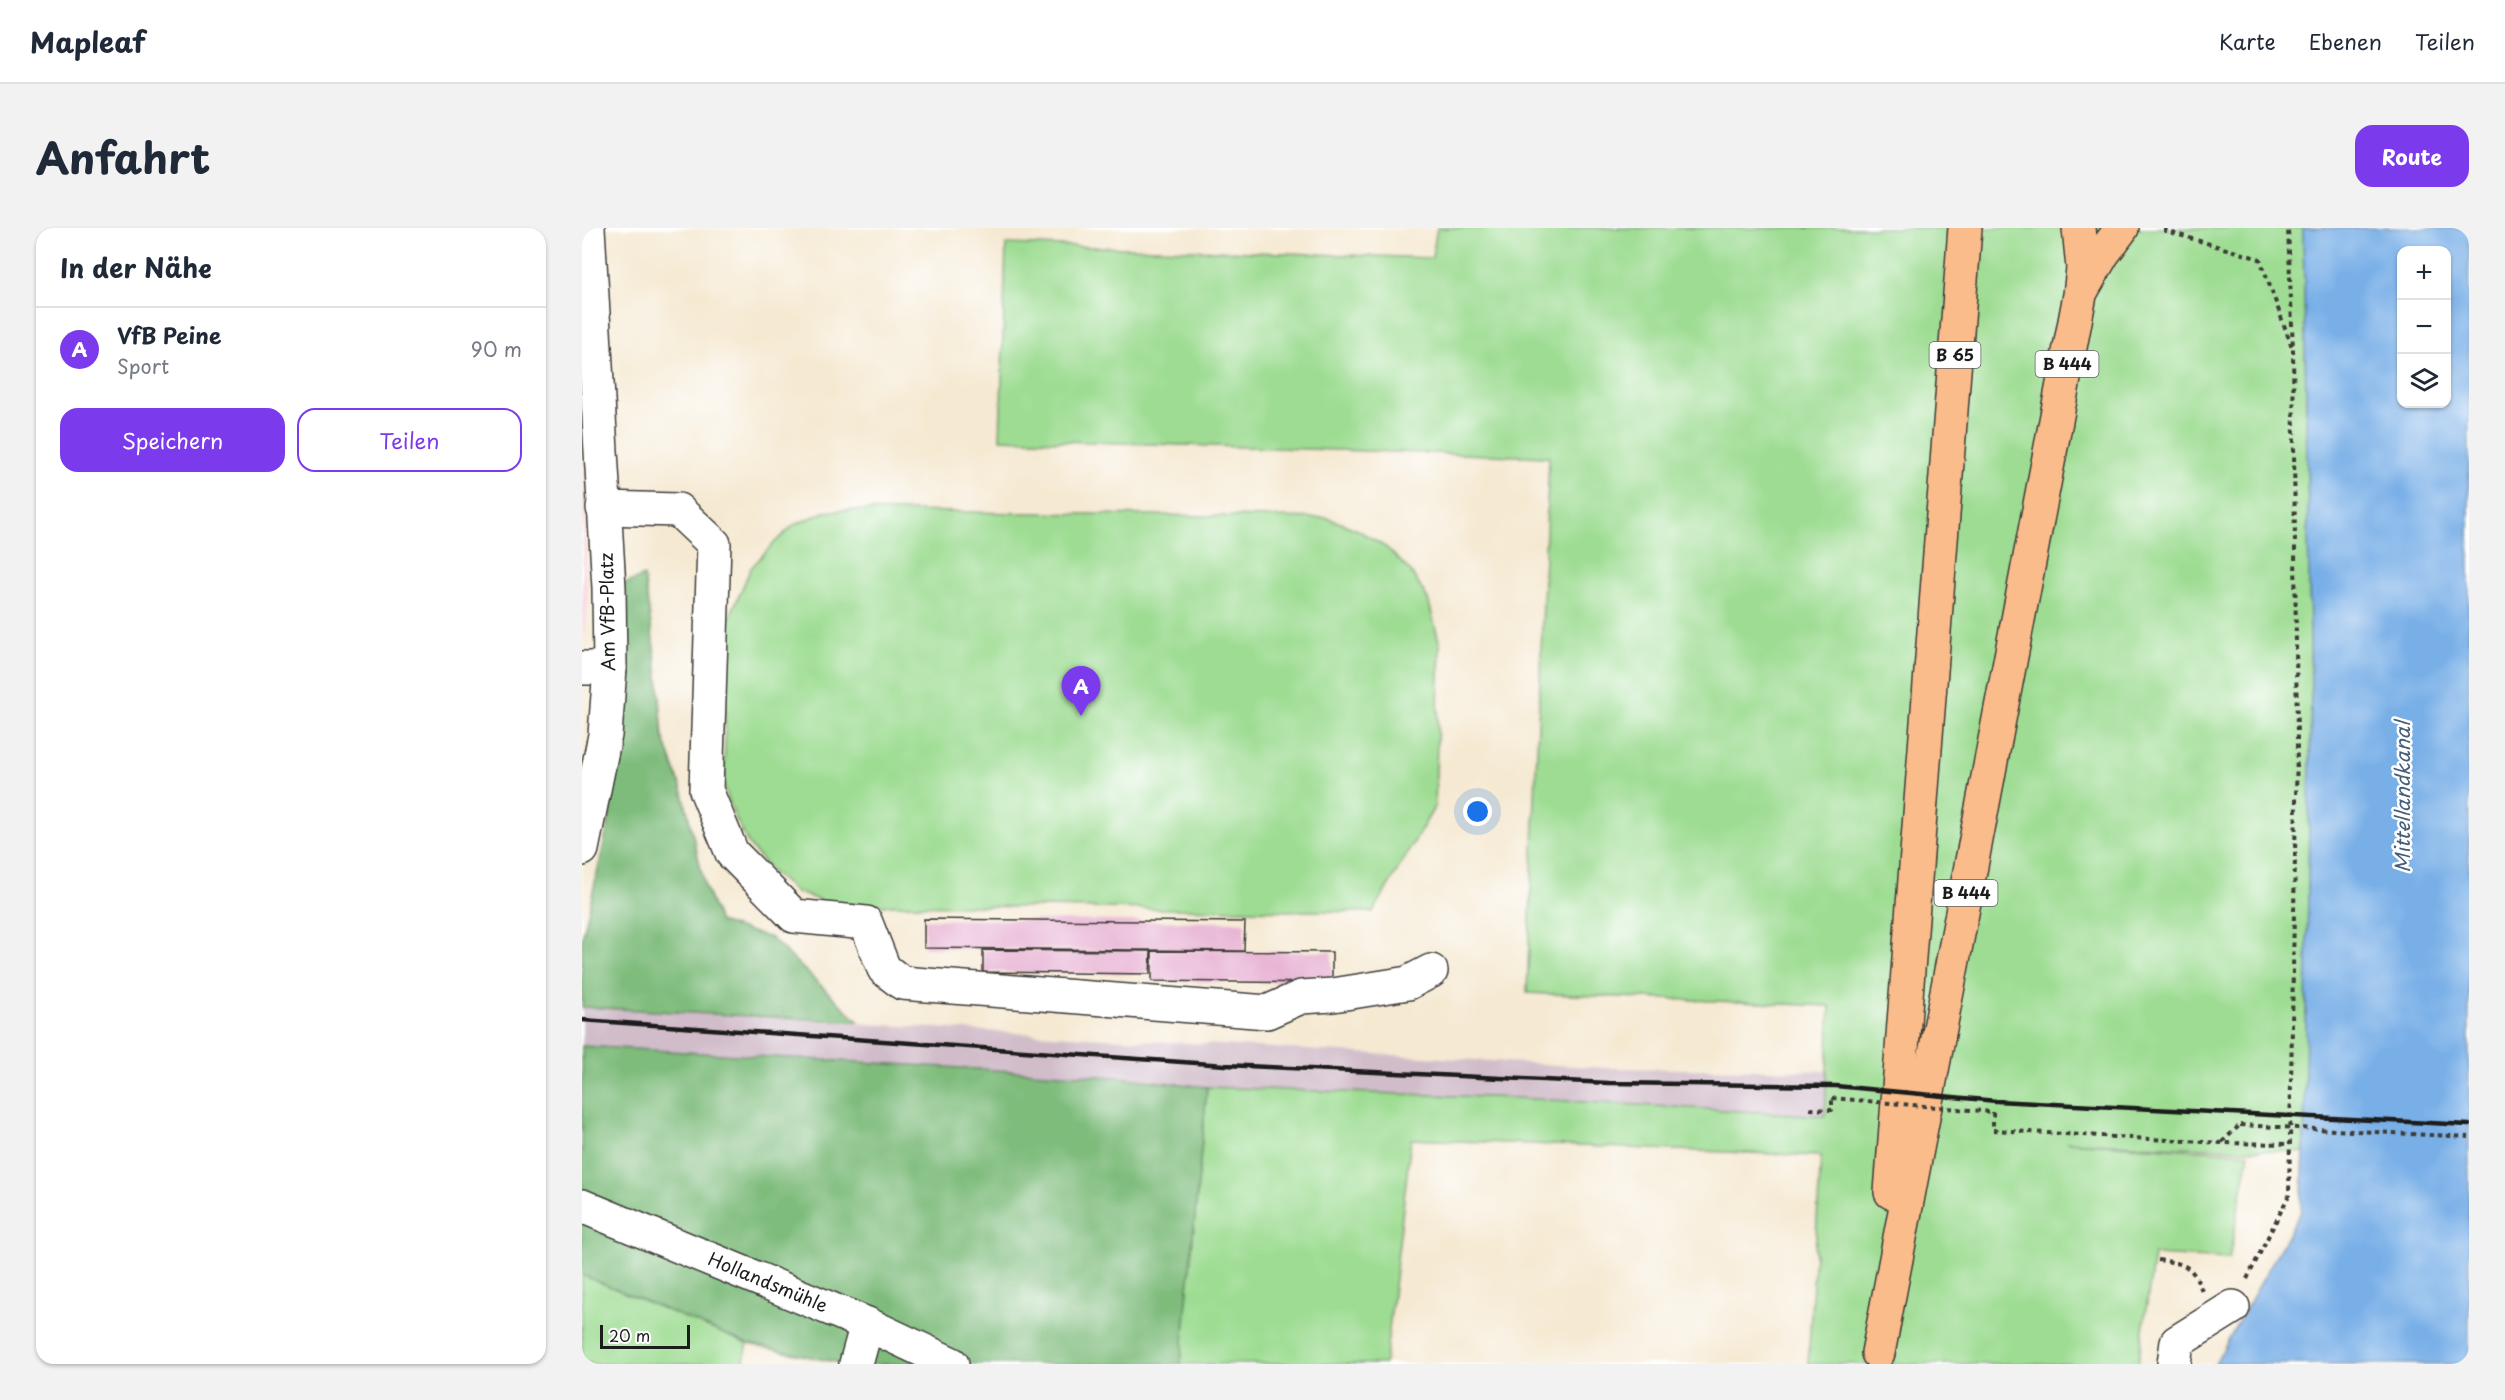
<!DOCTYPE html>
<html lang="de">
<meta charset="utf-8">
<style>
body{margin:0;font-family:"Playpen Sans",sans-serif;background:#f2f2f3;color:#1f2937}
.controls{position:absolute;right:18px;top:18px;display:grid;overflow:hidden;border-radius:12px;box-shadow:0 2px 4px #0004}
.controls button{width:54px;height:54px;display:grid;place-items:center;padding:0;border:0;border-bottom:2px solid #e0e1e3;background:#fff;color:#1f2937;font:30px sans-serif}
.scale{position:absolute;left:18px;bottom:15px;width:90px;box-sizing:border-box;padding-left:6px;border:3px solid #1c1c1c;border-top:0;font-size:16px;line-height:21px;white-space:nowrap;color:#1c1c1c;-webkit-text-stroke:4px #fff;paint-order:stroke}
.you{position:absolute;left:896px;top:584px;width:21px;height:21px;margin:-15px;border:4px solid #fff;border-radius:50%;background:#1a73e8;box-shadow:0 0 0 9px #1a73e833}
.badge{display:grid;place-items:center;width:39px;height:39px;border-radius:50%;background:#7c3aed;color:#fff;font-size:20px;font-weight:700}
.pin{position:absolute;translate:-50% -50px;filter:drop-shadow(0 2px 3px #0008)}
.pin::after{content:'';position:absolute;top:32px;width:21px;height:18px;background:inherit;clip-path:polygon(0 0,100% 0,50% 100%)}
.list{margin:0;padding:0;list-style:none}
h2{display:flex;justify-content:space-between;align-items:center;height:78px;margin:0;padding:0 24px;font-size:26px}
h2 small{font-size:20px;font-weight:400;color:#747a83}
.list li{display:grid;grid-template-columns:39px 1fr auto;gap:18px;align-items:center;box-sizing:border-box;height:84px;padding:0 24px;border-top:2px solid #e0e1e3}
.list b{display:block;font-size:22px;white-space:nowrap}
.list p{margin:0;font-size:20px;white-space:nowrap;color:#747a83}
.list em{font-size:20px;font-style:normal;color:#747a83}
.actions{display:flex;gap:12px;padding:18px 24px}
.actions a{flex:1;padding:14px 0;border:2px solid #7c3aed;border-radius:18px;text-align:center;font-size:21px;color:#7c3aed}
.actions .main{background:#7c3aed;color:#fff}
.icon{flex:none;width:33px;height:33px;fill:none;stroke:currentColor;stroke-width:2;stroke-linecap:round;stroke-linejoin:round}
.map{position:relative;flex:none;width:1887px;height:1136px;overflow:hidden;border-radius:18px}
header{display:flex;align-items:center;gap:36px;box-sizing:border-box;height:84px;padding:0 30px;background:#fff;border-bottom:2px solid #e0e1e3}
header strong{font-size:28px}
nav{display:flex;gap:33px;margin-inline-start:auto;font-size:21px}
.intro{display:flex;align-items:center;justify-content:space-between;box-sizing:border-box;height:144px;padding:0 36px}
h1{margin:0;font-size:42px}
.button{padding:15px 27px;border-radius:18px;background:#7c3aed;color:#fff;font-size:21px;font-weight:700}
main{display:flex;gap:36px;padding:0 36px}
aside{flex:1;background:#fff;border-radius:18px;box-shadow:0 2px 4px #0004}
.map>svg:first-child{display:block}
</style>
<header>
<strong>Mapleaf</strong>
<nav><a>Karte</a><a>Ebenen</a><a>Teilen</a></nav>
</header>
<div class="intro"><h1>Anfahrt</h1><a class="button">Route</a></div>
<main>
<aside>
<h2>In der Nähe<small></small></h2>
<ul class="list">
<li><span class="badge">A</span><div><b>VfB Peine</b><p>Sport</p></div><em>90 m</em></li>
</ul>
<div class="actions"><a class="main">Speichern</a><a>Teilen</a></div>
</aside>
<div class="map">
<svg width="1887" height="1136" viewBox="0 0 1887 1136">
<rect width="100%" height="100%" fill="#fff"/>
<filter id="ink" filterUnits="userSpaceOnUse"><feTurbulence type="fractalNoise" baseFrequency=".0167" numOctaves="2"/><feDisplacementMap in="SourceGraphic" scale="12" xChannelSelector="R" yChannelSelector="G"/><feConvolveMatrix kernelMatrix="1 2 1 2 8 2 1 2 1" color-interpolation-filters="sRGB"/></filter>
<filter id="wash" filterUnits="userSpaceOnUse"><feTurbulence type="fractalNoise" baseFrequency=".008" numOctaves="4" result="noise"/><feDisplacementMap in="SourceGraphic" scale="24" xChannelSelector="R" yChannelSelector="G"/><feGaussianBlur stdDeviation="1.35" result="paint"/><feColorMatrix in="noise" values="0 0 0 0 0 0 0 0 0 0 0 0 0 0 0 0 0 1.4 0 .05"/><feComposite in="paint" operator="in"/></filter>
<g filter="url(#wash)">
<rect width="100%" height="100%" fill="#f5e9d2"/>
<path fill="#f6cfd8" d="M0 200 6 377 0 415Z"/>
<path fill="#d1bdca" d="M0 779 1027 840 1245 843 1243 888 934 870 625 859 534 849 0 818Z"/>
<path fill="#9ddc92" stroke="#5c7c57" stroke-width="1.5" d="M855 0H1721L1729 465 1722 924 1484 914 1667 925 1647 1031 1572 1027 1556 1136H1226L1239 928 829 911 803 1136H599L625 859 934 870 1243 888 1248 778 945 765 967 229 418 211 424 16 850 30Z
M263 282 746 290 776 302 805 320 829 344 846 371 858 417 853 578 791 684 248 676 214 664 190 644 167 617 152 587 142 558 145 395 169 340 190 317 212 297 242 284Z
M0 1047 166 1116 161 1136H0Z"/>
<path fill="#7ebc7c" stroke="#4d6c4c" stroke-width="1.5" d="M62 348 76 446 81 508 101 565 123 658 137 694 189 710 277 794 0 779V711L27 593 37 507 40 357Z
M0 818 534 849 625 859 599 1136H262L166 1116 0 1047Z"/>
<path fill="#78afe7" stroke="#4a6682" stroke-width="1.5" fill-rule="evenodd" d="M1721 0H1887V1136H1633L1719 983 1722 924 1729 465ZM1820 22H1864V176H1820Z"/>
<g id="blocks">
<path fill="#e6add0" d="M342 691 663 694 662 723 342 720Z
M401 722 569 723 568 746 401 744Z
M570 723 750 724V755L570 753Z"/>
</g>
</g>
<g filter="url(#ink)">
<use href="#blocks" fill-opacity="0" stroke="#3d3b37" stroke-width="1.5"/>
<g fill="none" stroke-linecap="round" stroke-linejoin="round">
<defs>
<g id="minor">
<path d="M21 280 96 282 132 316 124 562 150 625 212 688 284 695 302 741 320 755 685 784 719 769 751 767 826 755 849 743"/>
<path d="M0 440H28"/>
<path d="M0 621 23 507 28 440 27 360 6 0"/>
<path id="s1" d="M0 978 285 1096 370 1136"/>
<path d="M274 1136 285 1096"/>
<path d="M1592 1136 1595 1114 1651 1079"/>
</g>
<path id="major" d="M1500 62 1520 27 1540 0
M1309 964 1383 0
M1296 1125 1498 67 1501 40 1497 0"/>
</defs>
<use href="#minor" stroke="#3d3b37" stroke-width="36"/>
<use href="#major" stroke="#3d3b37" stroke-width="36"/>
<path stroke="#3d3b37" stroke-width="4" stroke-dasharray="4.5 4.5" stroke-linecap="butt" d="M1583 0 1584 3 1678 31 1710 119
M1228 881 1250 882V870
M1411 884V902L1640 915 1708 916
M1640 914 1658 897
M1576 1032C1603 1036 1610 1036 1620 1063
M1665 1051 1707 967 1715 515 1711 122 1706 0"/>
<use href="#minor" stroke="#fff" stroke-width="33"/>
<use href="#major" stroke="#f9bc8a" stroke-width="33"/>
<path stroke="#1c1c1c" stroke-width="4.5" d="M0 792 643 837 1027 855 1254 858 1414 873 1887 897"/>
<path stroke="#3d3b37" stroke-width="4" stroke-dasharray="4.5 4.5" stroke-linecap="butt" d="M1250 870 1411 884
M1658 897 1887 909"/>
</g>
</g>
<g text-anchor="middle" stroke-width="5" stroke-linejoin="round" paint-order="stroke">
<g fill="#fff" stroke="#606060" stroke-width="1.5">
<rect x="1347.5" y="114" width="51" height="26" rx="4.5"/>
<rect x="1453.5" y="123" width="63" height="26" rx="4.5"/>
<rect x="1352.5" y="652" width="63" height="26" rx="4.5"/>
</g>
<g font-size="16" font-weight="bold" fill="#1c1c1c">
<text x="1373" y="133">B 65</text>
<text x="1485" y="142">B 444</text>
<text x="1384" y="671">B 444</text>
</g>
<g font-size="18" fill="#1c1c1c" stroke="#fff">
<text transform="translate(26 384) rotate(-91)" y="6">Am VfB-Platz</text>
<text dy="6" stroke="none"><textPath href="#s1" startOffset="201">Hollandsmühle</textPath></text>
</g>
<g font-size="20" font-style="italic" fill="#455e77" stroke="#fff">
<text transform="translate(1821 569) rotate(-90)" y="7">Mittellandkanal</text>
</g>
</g>
</svg>
<div class="controls">
<button>+</button>
<button>−</button>
<button><svg class="icon" aria-label="layers" viewBox="0 0 24 24"><path d="M12 4l9 5-9 5-9-5zM3 14l9 5 9-5"/></svg></button>
</div>
<div class="scale">20 m</div>
<div class="you"></div>
<div class="pin badge" style="left:499px;top:488px">A</div>
</div>
</main>
